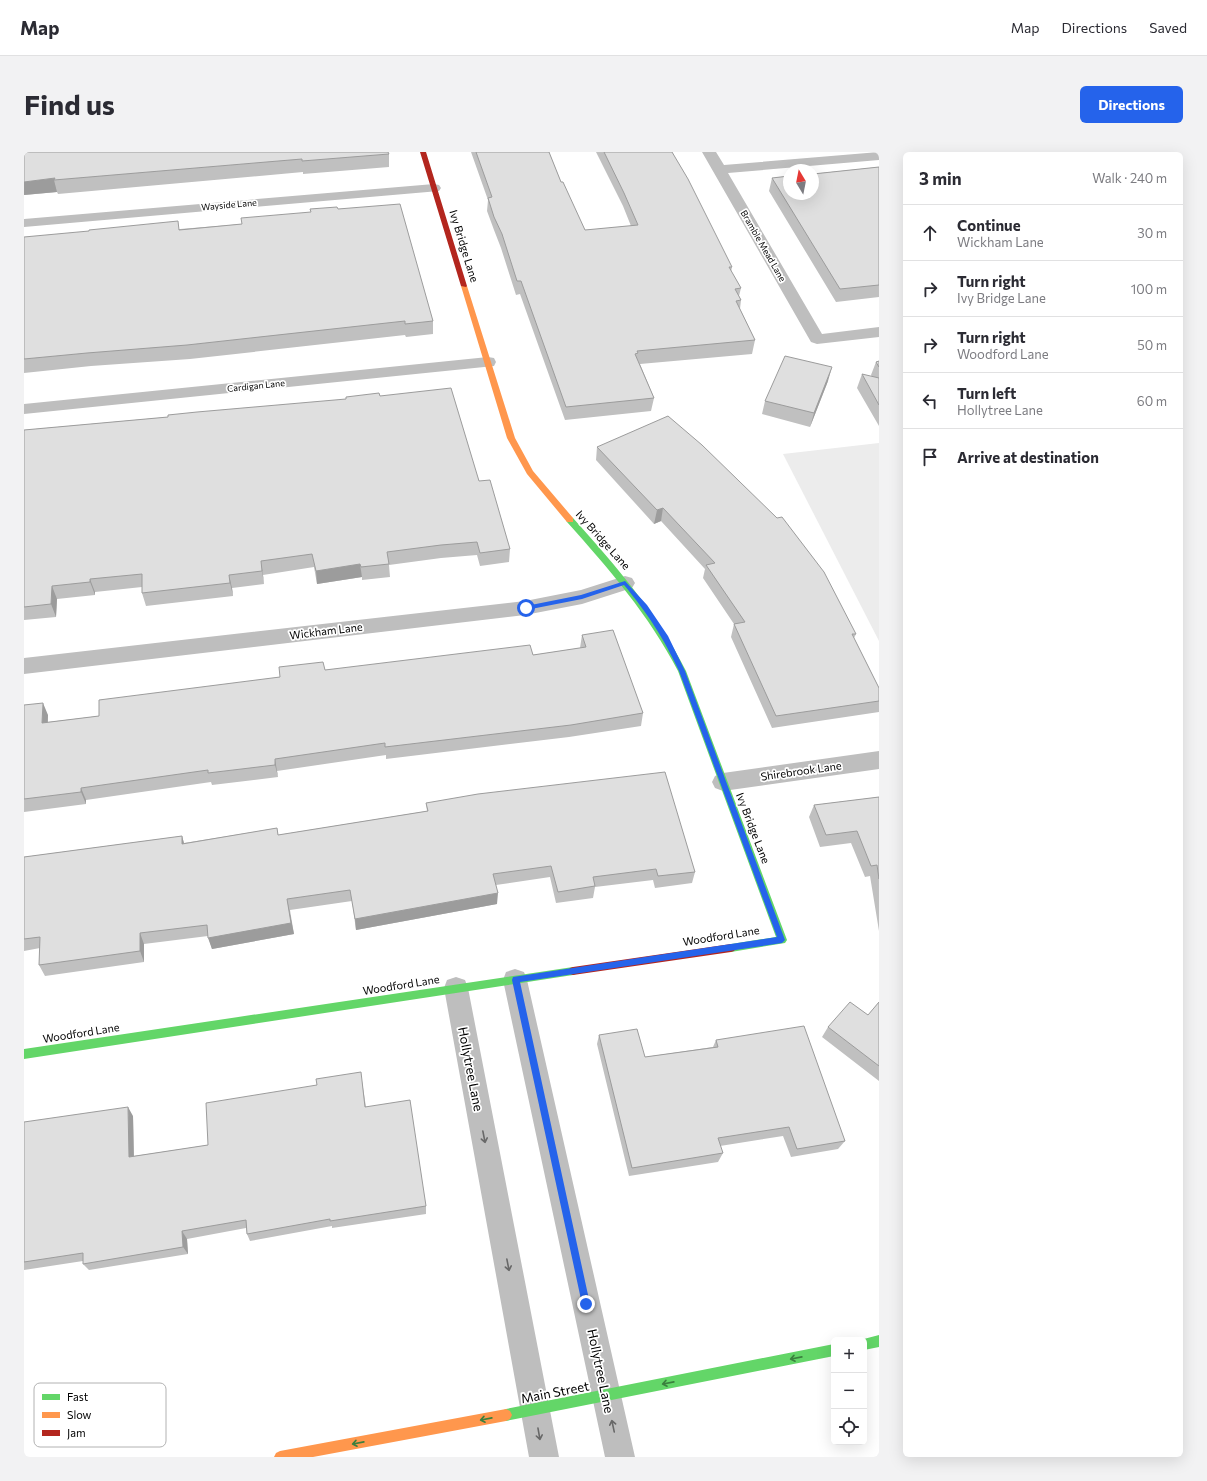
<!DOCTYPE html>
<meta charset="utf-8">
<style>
body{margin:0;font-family:Commissioner,sans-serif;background:#f2f2f3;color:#2b2b33}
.controls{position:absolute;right:12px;bottom:12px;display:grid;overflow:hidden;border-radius:6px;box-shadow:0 4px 16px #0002}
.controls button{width:36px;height:36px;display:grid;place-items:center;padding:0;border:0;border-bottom:1px solid #e1e1e2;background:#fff;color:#2b2b33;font:20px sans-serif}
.compass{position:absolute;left:759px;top:12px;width:36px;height:36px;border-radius:50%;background:#fff;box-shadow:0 4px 16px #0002;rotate:350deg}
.stop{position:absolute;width:12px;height:12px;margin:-9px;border:3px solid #2563eb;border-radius:50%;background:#fff}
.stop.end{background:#2563eb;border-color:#fff;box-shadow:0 1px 4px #0008}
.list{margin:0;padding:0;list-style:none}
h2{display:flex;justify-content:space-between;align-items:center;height:52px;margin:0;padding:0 16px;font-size:17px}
h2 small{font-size:13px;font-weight:400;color:#7c7c81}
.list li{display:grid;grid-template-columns:26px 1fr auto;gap:12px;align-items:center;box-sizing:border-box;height:56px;padding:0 16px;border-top:1px solid #e1e1e2}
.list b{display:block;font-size:15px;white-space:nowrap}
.list p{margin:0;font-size:13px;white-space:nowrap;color:#7c7c81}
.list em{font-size:13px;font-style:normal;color:#7c7c81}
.icon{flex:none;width:22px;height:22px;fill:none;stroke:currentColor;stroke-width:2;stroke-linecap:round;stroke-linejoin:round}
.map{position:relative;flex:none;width:855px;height:1305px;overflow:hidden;border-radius:6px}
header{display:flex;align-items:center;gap:24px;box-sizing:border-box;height:56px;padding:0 20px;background:#fff;border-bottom:1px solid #e1e1e2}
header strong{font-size:19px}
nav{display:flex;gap:22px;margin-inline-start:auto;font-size:14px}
.intro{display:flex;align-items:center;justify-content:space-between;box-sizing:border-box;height:96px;padding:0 24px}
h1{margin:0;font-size:28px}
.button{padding:10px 18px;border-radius:6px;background:#2563eb;color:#fff;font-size:14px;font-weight:700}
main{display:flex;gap:24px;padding:0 24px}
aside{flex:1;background:#fff;border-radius:6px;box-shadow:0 4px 16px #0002}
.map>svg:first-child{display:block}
</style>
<header>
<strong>Map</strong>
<nav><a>Map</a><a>Directions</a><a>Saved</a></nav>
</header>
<div class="intro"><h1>Find us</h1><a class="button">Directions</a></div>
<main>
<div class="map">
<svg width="855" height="1305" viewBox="0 0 855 1305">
<rect width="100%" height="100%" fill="#fff"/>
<path fill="#ececec" d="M855 291V489L759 302Z"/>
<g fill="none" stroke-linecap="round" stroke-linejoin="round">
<path fill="#bebebe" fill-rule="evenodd" d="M678 0H692L700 13 855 0V8L704 21 798 182 855 175V185L793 192 787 190Z
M410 32 415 33 417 36 415 39 0 75V67Z
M464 205 470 206 472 210 470 214 0 262V252Z
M601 424 608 426 611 431 608 436 558 452 501 463 0 522V506L501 449 557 438Z
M855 599V617L699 639 691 636 688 630 691 624 699 621Z
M491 817 500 820 503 828 611 1305H581L479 828 482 820Z
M432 825 441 828 444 836 535 1305H505L420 836 423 828Z"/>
<path fill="#63d668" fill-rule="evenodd" d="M546 365 549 366C592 414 633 461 662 519L763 788 761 791 707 800 704 799 702 796 704 793 707 792 752 785 654 519C625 463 585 417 543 370L542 368Z
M549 815 552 816 554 819 552 822 549 823 0 907V897Z
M855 1183V1195L840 1198V1188H836Z
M810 1192V1204L482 1269 478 1267 476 1263 478 1259 482 1257Z"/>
<path fill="#ff974d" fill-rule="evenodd" d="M438 133 443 134 491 286 509 319 549 366V370H543L503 322 483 286 437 134Z
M482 1257 486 1259 488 1263 486 1267 482 1269 289 1305H250L252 1301 256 1299Z"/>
<path fill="#b3261e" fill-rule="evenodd" d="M396 0H402L443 134 442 135 437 134Z
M707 792 710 793 712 796 710 799 707 800 549 823 546 822 544 819 546 816 549 815Z"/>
</g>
<path fill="#c0c0c0" d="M0 0 365 2V15L279 22V20L34 42 33 40 0 43Z
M447 0H525L537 30 561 78 607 74 599 54 572 0H648L708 115 707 120 717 136 715 144 717 148 716 157 731 188 728 202 616 212 630 246 627 259 541 268 496 142 492 143 477 96 470 78 463 59 464 48Z
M855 15V145L812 150 745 39 748 26Z
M314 57 409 169V182L382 185 381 183 166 207 67 214 0 221V85L156 77 218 72Z
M855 209V274L833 236 838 222 848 225 847 223 852 210Z
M804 229 786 275 738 262 741 249Z
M356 244 455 329 486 397 485 410 456 414 453 403 417 406 365 413 366 425 338 428V425L293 432 290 415 239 423 240 432 208 436 209 444 122 454 118 441V435L71 440V443L33 447 32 465 0 468V278L144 265Z
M573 295 832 482 830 486 855 536V560L748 576 707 485 710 472 679 426 681 417 637 369 630 372 572 308Z
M558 483 619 561 617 574 545 585 362 607V603L253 619 254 625 188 633 187 630 62 648V652L0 660V553L24 563V570L75 564 256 525 301 518 509 503 556 496Z
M855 645V779L846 724 841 725 827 691 796 695 785 665 790 653Z
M402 651 671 720 668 731 631 736 629 728 571 735 569 746 532 751 526 725 472 733 473 752 332 778 328 749 266 758 270 782 188 797 184 784 120 792V810L21 824 15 813 16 796 0 799V705L158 684 160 691 253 676 254 683 403 659Z
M855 850V929L798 885 804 875 844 863Z
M575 883 621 905 689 895 692 888 821 989 814 997 767 1005 759 984 696 994 699 1001 694 1010 605 1024 573 892Z
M338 929 342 955 402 1054V1062L308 1076V1074L226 1089 223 1082 222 1076 163 1087 164 1102 65 1118 59 1112V1109L0 1118V970L109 964 110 1004 184 993Z"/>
<path fill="#9c9c9c" d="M31 26 30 28 33 40 0 43V30Z
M808 215 804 229 786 275 790 261Z
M639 356 637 369 630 372 633 358Z
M237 409 239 423 240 432 238 419Z
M336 412 338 425 293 432 292 419Z
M205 423 208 436 209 444 206 431Z
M66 427 71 440V443L66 430Z
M28 434 33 447 32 465 27 452Z
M19 551 24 563 23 584 18 571Z
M251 607 254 625 251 613Z
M57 636 62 648V652L57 640Z
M158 684 161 695 158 692Z
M474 741 473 752 332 778 331 767Z
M263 747 270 782 188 797 184 786Z
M116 781 120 792V810L116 799Z
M104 955 109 964 110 1014 105 1005Z
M158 1079 163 1087 164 1102 159 1095Z"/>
<path fill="#dfdfdf" stroke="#9c9c9c" d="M0 0H364L365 2 278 9V7L30 28 31 26 0 30Z
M452 0H525L537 30H539L561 78 614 73 600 41 580 0H648L664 27 708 115H705L717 136 711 137 717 148 712 149 731 188 613 199 614 201 611 202 630 246 542 255 497 129H493L478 82 470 65 464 46 468 45Z
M855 15V133L816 137 748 26 765 24V42H789V22Z
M376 52 409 169 381 172V169L163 193 63 201 0 207V85L65 79V78L154 69 155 78 218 72 217 66 287 60 286 57 313 55 314 57Z
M761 204 808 215 790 261 741 249Z
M855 209V215L852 210Z
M838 222 855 226V253Z
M427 236 455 329 466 328 486 397 456 401 453 390 417 393 363 400 365 412 337 415 336 412 292 419 288 402 237 409 238 419 205 423 206 431 118 441V422L66 427V430L28 434 27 452 0 455V278L144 265V263L173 260 322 247V245L355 241 356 244Z
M644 264 678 293 753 366 758 365 800 420 832 482H828L855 536V549L752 564 710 472 721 470 682 413 691 411 639 356 633 358 573 295Z
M589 478 619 561 547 573 361 595V591L251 607V613L184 621V618L57 636V640L0 647V553L19 551 18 571 75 564V548L256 525 255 515 299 510 301 518 506 493 509 503 562 495 558 483Z
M641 620 671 720 634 724 632 717 569 725 571 734 534 740 527 714 469 722 474 741 331 767 326 738 263 747 267 771 184 786 183 773 116 781V799L15 813 16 785 0 787V705L158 684V692L253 676 254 683 404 659 402 651 454 642Z
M855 645V727L853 713 847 714 833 679 802 683 790 653Z
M826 850 844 863 855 850V914L804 875Z
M780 874 821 989 773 997 765 975 694 986 699 1001 608 1016 575 883 613 877 621 905 694 895 692 888Z
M337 920 341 955 386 948 402 1054 306 1069V1067L223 1082 222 1068 158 1079 159 1095 59 1112V1101L0 1110V970L104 955 105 1005 184 993 182 951 293 933 292 927Z"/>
<defs><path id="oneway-shaft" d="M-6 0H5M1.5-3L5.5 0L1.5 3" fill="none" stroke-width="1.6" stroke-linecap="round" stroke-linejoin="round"/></defs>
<g stroke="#686868">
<use href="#oneway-shaft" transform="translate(460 985) rotate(79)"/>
<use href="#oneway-shaft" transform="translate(484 1113) rotate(79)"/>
<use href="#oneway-shaft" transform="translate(589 1274) rotate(-102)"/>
<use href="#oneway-shaft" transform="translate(515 1282) rotate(80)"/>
</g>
<g stroke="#3b803e">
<use href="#oneway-shaft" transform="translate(772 1206) rotate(169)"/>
<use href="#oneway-shaft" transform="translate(644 1231) rotate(169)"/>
<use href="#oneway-shaft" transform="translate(462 1267) rotate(169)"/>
<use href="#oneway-shaft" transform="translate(334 1291) rotate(169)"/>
</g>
<path fill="#2563eb" d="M601 429 623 453 644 484 661 519 761 788 758 791 496 830 566 1152 562 1156 558 1152 488 828 489 825 753 785 655 519C639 485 624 462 600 433L558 447 502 458 499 456 502 454 557 443Z"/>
<g text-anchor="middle" stroke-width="3.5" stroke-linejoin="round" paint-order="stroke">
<g font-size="9" fill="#000" stroke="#fff">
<text transform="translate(205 53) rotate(-5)" y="3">Wayside Lane</text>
<text transform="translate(739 94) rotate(60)" y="3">Bramble Mead Lane</text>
<text transform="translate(232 234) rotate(-6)" y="3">Cardigan Lane</text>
</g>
<g font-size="11" fill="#000" stroke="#fff">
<text transform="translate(440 94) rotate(73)" y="4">Ivy Bridge Lane</text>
<text transform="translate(579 388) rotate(48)" y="4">Ivy Bridge Lane</text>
<text transform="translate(302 479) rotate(-7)" y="4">Wickham Lane</text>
<text transform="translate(777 619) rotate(-8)" y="4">Shirebrook Lane</text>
<text transform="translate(729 676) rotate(69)" y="4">Ivy Bridge Lane</text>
<text transform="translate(697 784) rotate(-9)" y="4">Woodford Lane</text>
<text transform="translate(377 833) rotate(-9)" y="4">Woodford Lane</text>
<text transform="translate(57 881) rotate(-9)" y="4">Woodford Lane</text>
</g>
<g font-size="13" fill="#000" stroke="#fff">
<text transform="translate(447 917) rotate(79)" y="5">Hollytree Lane</text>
<text transform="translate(577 1219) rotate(78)" y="5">Hollytree Lane</text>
<text transform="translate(531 1240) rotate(-11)" y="5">Main Street</text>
</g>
</g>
<rect x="10" y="1231" width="132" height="64" rx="6" fill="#fff" stroke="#b2b2b2" stroke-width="1"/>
<rect x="18" y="1242" width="18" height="6" fill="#63d668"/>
<rect x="18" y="1260" width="18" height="6" fill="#ff974d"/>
<rect x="18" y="1278" width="18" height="6" fill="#b3261e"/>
<g font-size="11" fill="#000">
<text x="43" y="1249">Fast</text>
<text x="43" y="1267">Slow</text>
<text x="43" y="1285">Jam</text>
</g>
</svg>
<div class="controls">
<button>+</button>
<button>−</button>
<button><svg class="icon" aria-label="locate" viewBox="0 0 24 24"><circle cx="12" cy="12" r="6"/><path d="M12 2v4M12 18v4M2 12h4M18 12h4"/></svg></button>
</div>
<svg class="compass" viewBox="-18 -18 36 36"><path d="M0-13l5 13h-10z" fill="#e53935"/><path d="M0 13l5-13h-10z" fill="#7c7c81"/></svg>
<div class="stop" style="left:502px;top:456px"></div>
<div class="stop end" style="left:562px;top:1152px"></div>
</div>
<aside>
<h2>3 min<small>Walk · 240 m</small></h2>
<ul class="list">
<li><svg class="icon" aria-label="ahead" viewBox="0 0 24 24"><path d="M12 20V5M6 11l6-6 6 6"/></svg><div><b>Continue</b><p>Wickham Lane</p></div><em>30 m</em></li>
<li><svg class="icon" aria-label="right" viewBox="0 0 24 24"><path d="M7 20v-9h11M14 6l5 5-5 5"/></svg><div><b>Turn right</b><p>Ivy Bridge Lane</p></div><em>100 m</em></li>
<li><svg class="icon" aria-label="right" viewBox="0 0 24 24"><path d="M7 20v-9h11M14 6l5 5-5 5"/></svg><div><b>Turn right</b><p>Woodford Lane</p></div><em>50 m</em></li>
<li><svg class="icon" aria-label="left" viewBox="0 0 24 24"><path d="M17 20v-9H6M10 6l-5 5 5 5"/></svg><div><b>Turn left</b><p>Hollytree Lane</p></div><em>60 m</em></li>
<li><svg class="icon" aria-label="arrive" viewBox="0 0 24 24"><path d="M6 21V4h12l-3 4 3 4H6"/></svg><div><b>Arrive at destination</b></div></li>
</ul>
</aside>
</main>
